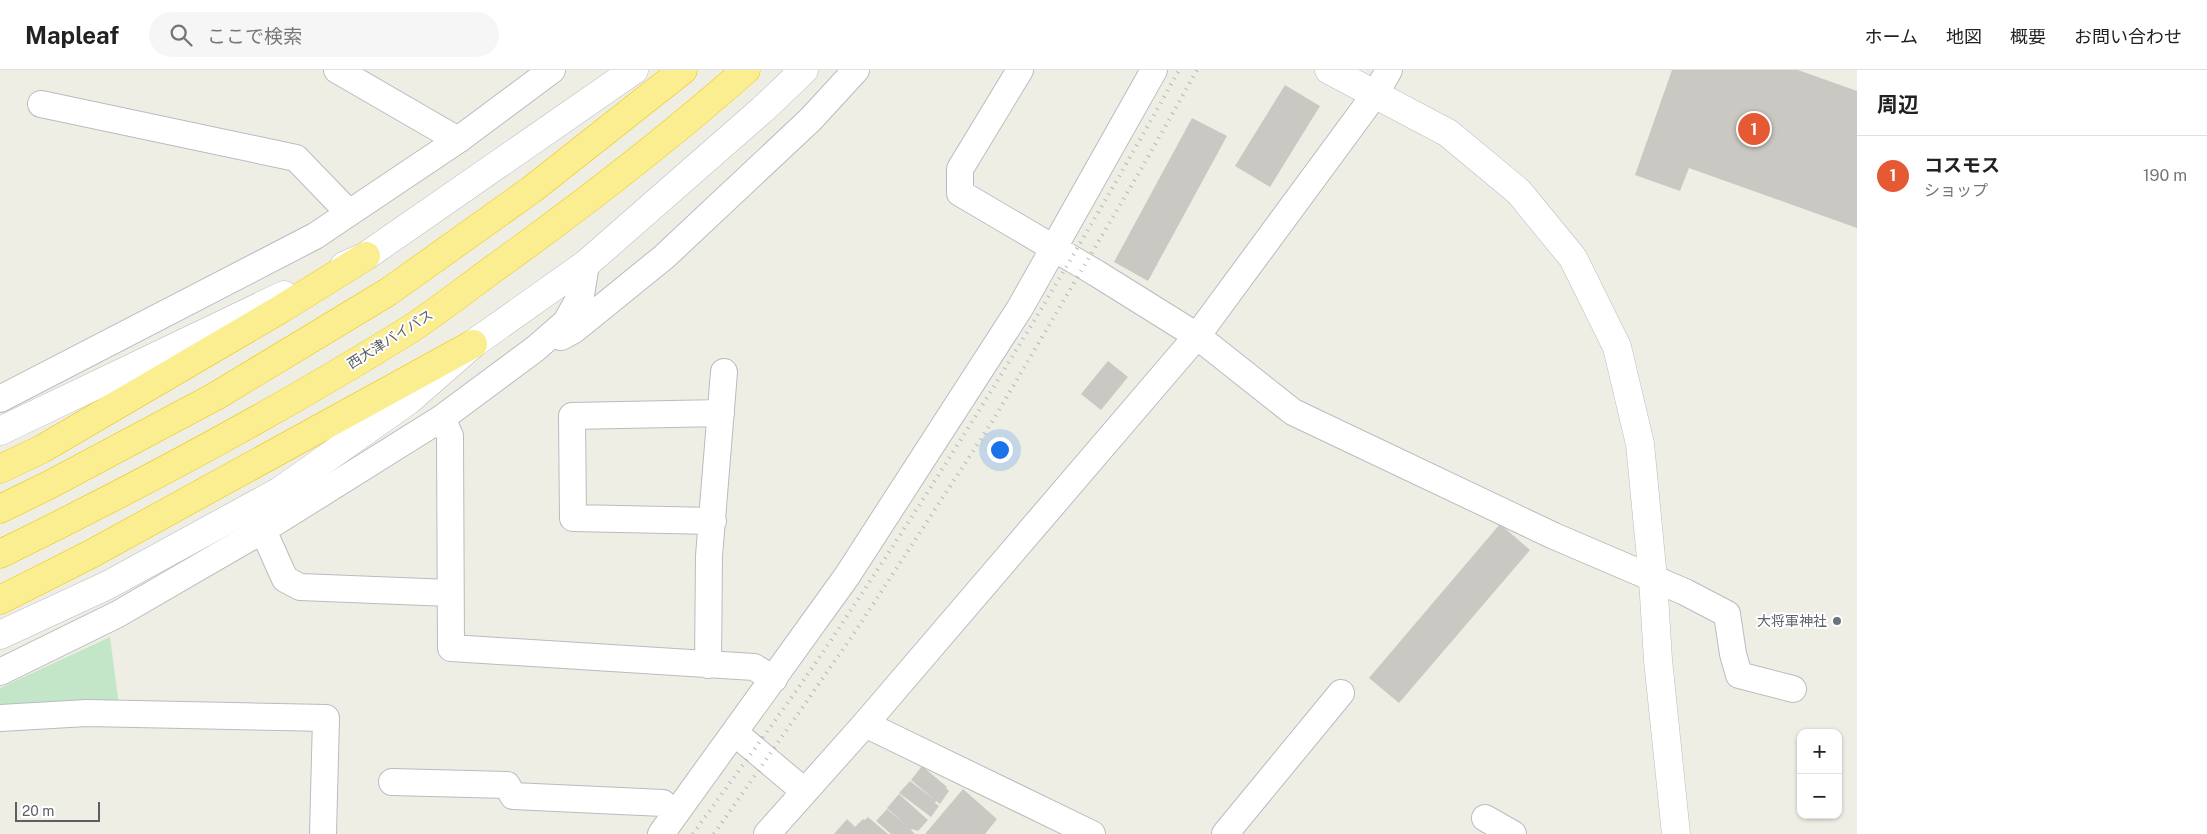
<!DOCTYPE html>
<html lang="ja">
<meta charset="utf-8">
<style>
body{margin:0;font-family:"Public Sans","Noto Sans JP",sans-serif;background:#f6f6f6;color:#222}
.controls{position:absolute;right:15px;bottom:15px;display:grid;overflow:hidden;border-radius:10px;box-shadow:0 1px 4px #0004}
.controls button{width:45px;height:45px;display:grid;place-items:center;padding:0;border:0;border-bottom:1px solid #e0e0e0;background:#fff;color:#222;font:25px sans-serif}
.scale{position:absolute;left:15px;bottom:12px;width:85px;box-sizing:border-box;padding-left:5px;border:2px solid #5d5f65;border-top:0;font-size:14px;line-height:18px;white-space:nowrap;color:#5d5f65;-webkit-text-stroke:4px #fff;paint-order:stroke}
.you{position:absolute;left:999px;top:379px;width:18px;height:18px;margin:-12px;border:4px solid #fff;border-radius:50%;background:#1a73e8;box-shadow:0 0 0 8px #1a73e833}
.badge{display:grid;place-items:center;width:32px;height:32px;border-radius:50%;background:#e55a35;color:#fff;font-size:16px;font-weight:700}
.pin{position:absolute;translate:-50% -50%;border:2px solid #fff;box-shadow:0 1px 5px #0006}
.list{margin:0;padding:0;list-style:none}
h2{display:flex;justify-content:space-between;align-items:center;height:65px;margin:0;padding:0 20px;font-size:21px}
h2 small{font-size:16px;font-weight:400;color:#767676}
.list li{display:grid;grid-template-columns:32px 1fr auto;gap:15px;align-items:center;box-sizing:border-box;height:80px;padding:0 20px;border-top:1px solid #e0e0e0}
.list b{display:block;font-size:19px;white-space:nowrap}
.list p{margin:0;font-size:16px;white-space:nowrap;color:#767676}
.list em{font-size:16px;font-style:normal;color:#767676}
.icon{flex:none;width:28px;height:28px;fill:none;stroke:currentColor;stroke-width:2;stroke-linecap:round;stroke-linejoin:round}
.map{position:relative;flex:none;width:1857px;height:764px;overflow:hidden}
header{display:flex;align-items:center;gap:30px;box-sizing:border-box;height:70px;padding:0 25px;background:#fff;border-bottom:1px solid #e0e0e0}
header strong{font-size:24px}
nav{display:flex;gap:28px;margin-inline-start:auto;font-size:18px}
.search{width:350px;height:45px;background:#f6f6f6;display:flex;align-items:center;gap:12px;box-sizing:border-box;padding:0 18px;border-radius:28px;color:#767676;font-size:19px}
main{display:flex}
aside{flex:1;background:#fff}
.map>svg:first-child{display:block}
</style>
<header>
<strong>Mapleaf</strong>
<div class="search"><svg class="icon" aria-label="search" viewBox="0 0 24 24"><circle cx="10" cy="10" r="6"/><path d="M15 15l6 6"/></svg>ここで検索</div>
<nav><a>ホーム</a><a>地図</a><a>概要</a><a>お問い合わせ</a></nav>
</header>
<main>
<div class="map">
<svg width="1857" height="764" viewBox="0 0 1857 764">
<rect width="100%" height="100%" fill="#efeee5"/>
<path fill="#c2e6c7" d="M110 567 119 636 0 644V618Z"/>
<path fill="#cac8c2" d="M1672 0H1798L1857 21V158L1689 98 1680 121 1635 105Z
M1285 15 1320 36 1270 117 1235 96Z
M1192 48 1227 66 1148 211 1114 192Z
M1108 291 1128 307 1101 340 1081 324Z
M1500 454 1530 480 1399 633 1369 608Z
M922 696 947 717 946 718 949 721 940 734 936 731 935 733 939 736 931 747 899 723 910 711 935 730 911 710Z
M963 719 997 749 985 764H925Z
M899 724 928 750 918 761 912 759 911 760 915 764H891L876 751 887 739 907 756 887 738Z
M868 747 888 764H834L847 749 855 757 863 749 865 750Z"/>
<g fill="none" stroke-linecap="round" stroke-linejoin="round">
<defs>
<path id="street" d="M337 0 458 70
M1020 0 960 99V123L1096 203 1197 266 1293 342 1554 466 1685 522 1727 544 1733 584 1739 605 1793 619
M41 34 296 88 349 143
M561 267 574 260 664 187 811 49 856 0
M0 329 315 166 458 70 552 0
M442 348 450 366 451 578 754 597 774 609
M713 451 573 448 572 346 721 343
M263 460 285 509 300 517 450 523
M708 595 709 486 724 302
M0 602 118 544 263 460 442 348 535 279 566 252 581 225 586 194
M0 648 87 643 326 648 323 764
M865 654 1092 764
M735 663 804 721
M392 712 507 715 513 726 663 733 675 744
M1485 748 1513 764
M661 764 847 506 1020 238 1154 0
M767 764 865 654 1197 266 1376 23 1389 0
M1225 764 1341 623"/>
<path id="secondary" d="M1329 0 1448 63 1519 122 1573 188 1617 277 1640 374 1653 509 1658 590 1676 764
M344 196 366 186 634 0
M0 361 284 225
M0 565 108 515 280 421 409 330 473 274 586 194 762 40 804 0"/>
<path id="highway" d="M0 399 42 379 281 239 366 186
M0 439 49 415 216 326 388 222 531 120 683 0
M0 484C139 416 277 342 409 260 441 239 472 214 503 192 586 132 669 68 746 0
M0 530 91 484 473 274"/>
</defs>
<use href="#street" stroke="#babbc0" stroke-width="28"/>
<use href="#secondary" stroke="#babcc2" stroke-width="29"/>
<use href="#highway" stroke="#eec506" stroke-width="29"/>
<use href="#street" stroke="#fff" stroke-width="26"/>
<use href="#secondary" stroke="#fff" stroke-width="28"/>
<use href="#highway" stroke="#faee90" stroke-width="28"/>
<path stroke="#b5b6b6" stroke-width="4" stroke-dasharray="1 6" stroke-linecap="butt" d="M693 764C743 694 796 624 843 552 962 373 1075 188 1179 0
M714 764 853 565 992 352 1143 96 1197 0"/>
</g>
<circle fill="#6b7280" stroke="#fff" stroke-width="2" cx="1837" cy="551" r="5"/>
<g text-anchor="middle" stroke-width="4" stroke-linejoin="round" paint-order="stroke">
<g font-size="14" fill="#5d5f65" stroke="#fff">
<text transform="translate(390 269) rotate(-32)" y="5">西大津バイパス</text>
</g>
<g font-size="14" fill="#5b616d" stroke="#fff" text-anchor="end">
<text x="1827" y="556">大将軍神社</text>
</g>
</g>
</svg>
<div class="controls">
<button>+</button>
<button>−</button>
</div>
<div class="scale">20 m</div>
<div class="you"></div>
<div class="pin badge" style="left:1754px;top:59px">1</div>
</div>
<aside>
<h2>周辺<small></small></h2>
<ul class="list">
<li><span class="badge">1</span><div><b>コスモス</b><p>ショップ</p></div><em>190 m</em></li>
</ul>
</aside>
</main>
